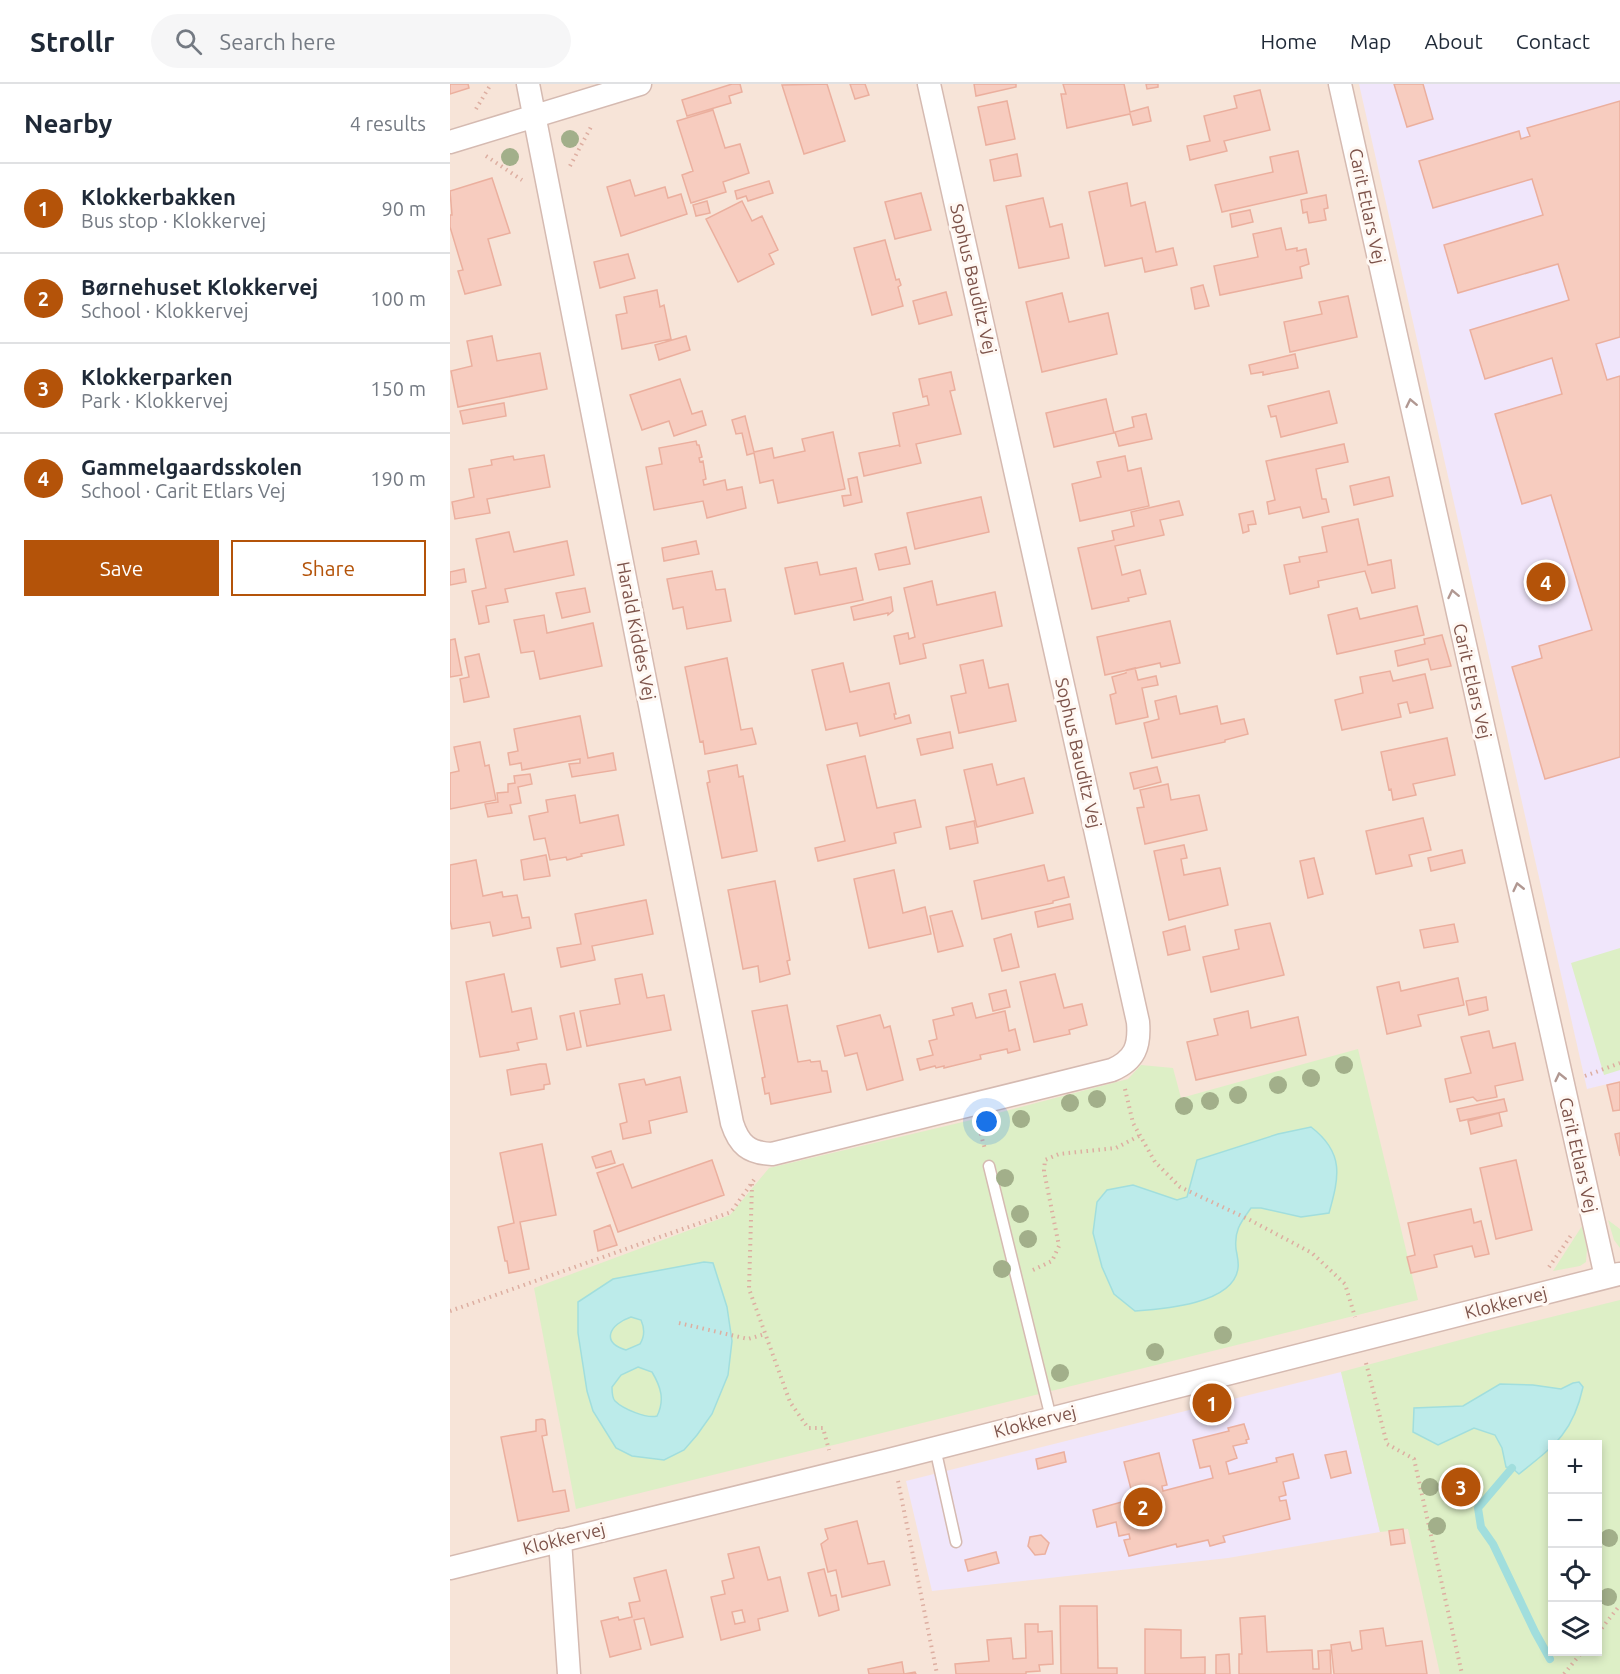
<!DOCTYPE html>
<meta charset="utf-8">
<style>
body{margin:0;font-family:Ubuntu,sans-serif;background:#f6f6f7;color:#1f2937}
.controls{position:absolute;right:18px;bottom:18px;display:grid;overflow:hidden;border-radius:0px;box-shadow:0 3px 9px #0003}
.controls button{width:54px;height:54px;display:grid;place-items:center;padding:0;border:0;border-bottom:2px solid #e0e1e3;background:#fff;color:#1f2937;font:30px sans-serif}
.you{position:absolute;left:537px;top:1038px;width:21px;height:21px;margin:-15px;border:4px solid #fff;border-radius:50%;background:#1a73e8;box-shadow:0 0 0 9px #1a73e833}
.badge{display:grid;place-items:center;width:39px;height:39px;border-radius:50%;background:#b45309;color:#fff;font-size:20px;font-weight:700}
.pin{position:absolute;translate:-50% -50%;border:3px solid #fff;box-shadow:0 2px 6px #0006}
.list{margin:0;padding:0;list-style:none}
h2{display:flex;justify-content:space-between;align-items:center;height:78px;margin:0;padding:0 24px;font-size:26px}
h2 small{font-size:20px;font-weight:400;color:#747a83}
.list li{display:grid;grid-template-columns:39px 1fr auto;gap:18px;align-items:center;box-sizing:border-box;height:90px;padding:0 24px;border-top:2px solid #e0e1e3}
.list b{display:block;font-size:22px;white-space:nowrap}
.list p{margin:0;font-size:20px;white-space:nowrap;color:#747a83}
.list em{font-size:20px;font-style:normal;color:#747a83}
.actions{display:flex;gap:12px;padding:18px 24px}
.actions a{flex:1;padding:14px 0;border:2px solid #b45309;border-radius:0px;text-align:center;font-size:21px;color:#b45309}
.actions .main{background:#b45309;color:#fff}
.icon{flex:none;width:33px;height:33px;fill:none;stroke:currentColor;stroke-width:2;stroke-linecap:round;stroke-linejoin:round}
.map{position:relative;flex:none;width:1170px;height:1590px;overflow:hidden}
header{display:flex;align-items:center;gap:36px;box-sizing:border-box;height:84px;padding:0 30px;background:#fff;border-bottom:2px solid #e0e1e3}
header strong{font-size:28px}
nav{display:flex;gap:33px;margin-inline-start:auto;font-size:21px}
.search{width:420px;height:54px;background:#f6f6f7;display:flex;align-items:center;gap:15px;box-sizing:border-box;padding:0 21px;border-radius:33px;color:#747a83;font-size:22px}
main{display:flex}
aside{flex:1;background:#fff}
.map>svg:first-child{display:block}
</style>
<header>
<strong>Strollr</strong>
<div class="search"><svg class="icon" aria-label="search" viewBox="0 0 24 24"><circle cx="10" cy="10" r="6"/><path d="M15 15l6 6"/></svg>Search here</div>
<nav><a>Home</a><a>Map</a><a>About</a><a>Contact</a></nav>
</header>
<main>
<aside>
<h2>Nearby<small>4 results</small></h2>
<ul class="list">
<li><span class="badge">1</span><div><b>Klokkerbakken</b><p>Bus stop · Klokkervej</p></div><em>90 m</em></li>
<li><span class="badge">2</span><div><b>Børnehuset Klokkervej</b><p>School · Klokkervej</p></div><em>100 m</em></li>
<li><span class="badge">3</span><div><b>Klokkerparken</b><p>Park · Klokkervej</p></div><em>150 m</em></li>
<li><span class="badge">4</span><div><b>Gammelgaardsskolen</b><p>School · Carit Etlars Vej</p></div><em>190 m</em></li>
</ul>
<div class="actions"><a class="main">Save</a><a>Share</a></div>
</aside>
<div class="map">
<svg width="1170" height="1590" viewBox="0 0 1170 1590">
<rect width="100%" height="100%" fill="#fef3ea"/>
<path fill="#f7e4d8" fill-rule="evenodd" d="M0 0H1170V1590H0ZM1102 1360H1148V1568H1102Z"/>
<path fill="#f0e6fb" d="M909 0H1170V997L1137 1005Z
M891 1288 930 1448 778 1474 482 1507 456 1397Z"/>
<path fill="#ddefc6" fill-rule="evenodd" d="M1170 864V986L1154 991 1121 879Z
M908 965 968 1216 126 1425 84 1204 280 1131 319 1084 517 1037 678 995 691 981 723 984 731 1014Z
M1158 1136 1170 1145V1164L1164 1156Z
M1132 1142 1137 1165 1136 1178 1130 1182 1103 1187Z
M1170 1216V1590H990L958 1445 930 1448 891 1288 1036 1249ZM1102 1360H1148V1568H1102Z"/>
<path fill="#bcebea" stroke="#a1dedd" stroke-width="1.5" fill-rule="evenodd" d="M861 1043C895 1069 889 1093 879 1129L851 1133 811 1124H801C791 1138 784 1146 786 1165 787 1171 789 1178 788 1184 784 1220 713 1225 685 1227L664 1210 652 1183 643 1149 647 1118 657 1106 683 1101 727 1116 737 1113 747 1076 828 1050Z
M254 1178 263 1179 277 1223 282 1257 278 1291 262 1330 247 1351 234 1366 214 1376 182 1372 166 1364 143 1327 137 1307 128 1249V1218L163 1195ZM181 1233 191 1236C195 1245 195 1252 190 1260L176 1266C150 1258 160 1240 181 1233ZM188 1283 202 1288C211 1303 215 1316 207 1332 197 1335 173 1325 165 1317 162 1314 162 1307 162 1303L171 1291Z
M1129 1298 1133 1303C1123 1349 1104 1362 1069 1390L1062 1384 1056 1383 1052 1364 1045 1351 1024 1344 988 1361 963 1348 964 1324 1013 1322 1050 1300 1083 1301 1111 1305 1123 1299Z"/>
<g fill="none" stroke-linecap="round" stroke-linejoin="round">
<path stroke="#a1dedd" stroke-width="8" d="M1062 1384 1028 1424 1031 1443 1043 1460 1085 1548 1100 1575"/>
</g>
<path fill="#f7ccbf" stroke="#ebaf9e" stroke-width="1.5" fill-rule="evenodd" d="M0 0H18L19 4 0 10Z
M282 0H290L292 8 279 12 281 19 237 32 232 16Z
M377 0 395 57 354 70 332 1Z
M400 0H415L419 11 405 15Z
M524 0H566V3L526 12Z
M613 0H674L680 28 698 23 701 37 683 41 680 30 617 44 611 10H616Z
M696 0H708V3L697 5Z
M944 0H973L983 35 957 43Z
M810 6 820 46 774 57 777 67 740 76 737 62 760 57 754 32 787 24 784 12Z
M557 17 565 55 536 61 528 23Z
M1170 17V253L1146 260 1157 296 1170 292V673L1095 695 1062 583 1092 574 1089 562 1142 546 1101 411 1072 420 1045 330 1112 310 1102 274 1035 295 1020 246 1119 216 1108 180 1008 209 994 161 1093 131 1082 95 983 124 969 77 1069 47 1071 55 1080 52 1077 44Z
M263 26 275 64 290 60 299 89 273 98 276 108 241 119 232 91 243 87 227 37Z
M848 67 857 109 772 128 765 101 823 88 820 73Z
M567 70 571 92 544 97 540 76Z
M42 94 60 149 38 155 51 201 15 210 8 187 13 186 0 143V131H2L0 107Z
M180 96 185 112 215 103 218 114 231 110 237 130 171 152 157 103Z
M319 97 323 109 298 117 296 112 287 115 285 107Z
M677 99 681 122 695 118 706 168 723 164 727 181 695 188 692 174 655 182 639 108Z
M471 109 481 146 445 155 435 118Z
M876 111 878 124 874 125 876 136 859 139 857 128 853 129 851 116Z
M593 114 600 143 612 140 619 174 569 184 556 122Z
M257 117 260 129 246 132 243 121Z
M292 117 302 137 312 132 328 166 319 170 324 180 288 198 256 135Z
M800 126 803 138 782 143 780 130Z
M831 144 836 166 847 164V167L856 165 859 180 850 183 852 194 770 211 764 182 808 173 803 150Z
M435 156 446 196 449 195 451 201 448 203 453 222 422 231 404 164Z
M178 170 185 194 150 204 144 178Z
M753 201 759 222 745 225 741 204Z
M207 206 210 223 214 221 221 255 172 265 166 231 177 229 174 213Z
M496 208 502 231 469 240 463 217Z
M612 209 619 238 658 229 667 270 592 288 576 218Z
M898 212 907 253 840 268 834 238 872 230 869 218Z
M42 252 47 277 90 269 97 305 8 323 1 287 22 282 17 257Z
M236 252 240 266 209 276 205 261Z
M845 270 848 284 813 291V288L801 290 799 281Z
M501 288 505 306 500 307 511 350 466 360 471 379 414 392 409 369 449 361 450 363 443 329 479 321 477 312 473 313 469 295Z
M230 295 242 330 252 327 256 341 224 352 219 337 192 346 180 311Z
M879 307 887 339 831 353 826 332 821 333 818 322Z
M656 315 664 349 604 363 596 329Z
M54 319 56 332 13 340 10 327Z
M696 330 702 355 669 362 665 348 684 343 682 333Z
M295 332 304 368 322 364 324 374 355 367 352 355 383 348 395 405 328 419 323 396 310 399 304 369 297 371 292 349 286 350 282 336Z
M246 357 247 361H249L252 373 249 374 250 378 253 377 256 395 253 396 254 401 275 396 277 406 292 403 296 424 257 434 253 417 204 426 196 383 212 380 209 364Z
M894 360 898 378 866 385 872 415H876L879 428 853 434 850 423 819 430 817 418 825 416 816 377Z
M94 371 100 403 37 415 40 429 5 435 2 418 24 413 19 385 42 381 41 376 63 372 64 376Z
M675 372 678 387 691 384 699 422 630 437 622 400 651 393 647 378Z
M407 393 412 418 394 422 392 412 401 411 398 395Z
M939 393 943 412 904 421 900 402Z
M531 413 539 448 465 465 457 429Z
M729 417 733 431 710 436 714 451 665 462 672 491 690 486 696 510 678 514 679 517 642 525 628 464 664 456 662 447 684 442 681 428Z
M803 427 806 440 798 441 799 447 793 449 789 430Z
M908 435 918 481 941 476 945 504 922 509 915 487 868 497 869 503 840 510 834 481 850 478 849 473 877 468 872 443Z
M59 448 64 468 117 457 124 491 55 505 58 518 36 522 39 538 29 540 22 507 36 504 26 455Z
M246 457 249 470 214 477 212 464Z
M456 463 460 480 429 486 425 470Z
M367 478 370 491 406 484 413 516 345 530 335 484Z
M14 485 16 498 0 501V488Z
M262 487 266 506 275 505 281 537 237 545 233 523 223 525 217 495Z
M482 497 487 521 545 508 552 542 473 560 476 574 450 580 444 552 458 549 459 555 465 553 454 504Z
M135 504 140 528 112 534 106 509Z
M441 513 443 527 438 531V529L404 536 401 523Z
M967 522 974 551 887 570 878 531 907 524 910 535Z
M94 531 97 549 143 539 152 582 90 595 84 567 71 569 64 536Z
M720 537 730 579 711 583 710 579 655 591 647 553Z
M992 551 1001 582 981 586 978 575 948 582 945 567 975 560 974 555Z
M5 555 12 591 0 593V556Z
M29 570 39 613 14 618 10 595 19 593 15 573Z
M277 574 291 646 302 644 306 660 255 670 253 657 250 658 235 583Z
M533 576 539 604 558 600 566 637 509 649 501 612 516 609 510 581Z
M393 579 400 608 439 599 446 630H444L445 635 459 631 461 639 410 652 407 639 376 646 362 586Z
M685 584 688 596 706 592 708 601 692 604 698 633 666 640 660 611 666 609 662 593 676 589V586Z
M940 587 943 597 975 590 983 624 960 629 957 618 948 620 951 633 892 646 885 616 913 609 910 593Z
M726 612 730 630 767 622 771 640 794 635 798 650 775 656V658L702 674 694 639 709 635 705 617Z
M130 632 138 674 163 669 166 686 122 693 119 680 130 679V675L72 686 71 679 60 681 58 669 68 667 64 645Z
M500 648 503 664 471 671 467 655Z
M997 654 1005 691 963 700 966 711 943 716 941 705 939 706 931 668Z
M30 658 35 682 39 681 46 716 0 725V689L9 687 4 663Z
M415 672 427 724 465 716 471 743 444 749 446 759 368 777 365 764 395 757 377 681Z
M542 680 547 701 574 694 583 729 527 743 514 686Z
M287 681 289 693 293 692 307 767 272 774 257 699 260 698 258 687Z
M707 683 711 698 684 705 680 689Z
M80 690 82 700 68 703 71 719 60 721 62 729 38 733 35 720 48 718 47 709 58 708V700L65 699 64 692Z
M718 700 721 716 749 711 757 746 695 760 687 724 694 723 690 706Z
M125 711 130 739 168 731 174 761 131 770 132 772 117 776 116 773 100 776 95 754 84 756 79 732 98 728 96 716Z
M973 734 981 766 959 771 962 782 926 790 916 747Z
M524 737 528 759 500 765 496 743Z
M734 761 737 774 731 775 734 791 770 784 778 821 719 836 704 767Z
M1012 766 1015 779 981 787 978 774Z
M96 771 100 792 74 796 71 776Z
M864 774 873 810 858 814 850 777Z
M26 776 33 812 52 808 53 813 67 811 72 834 79 833 81 844 43 852 40 838 2 845 0 836V781Z
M594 781 598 797 614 793 619 813 603 817V819L532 835 524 797Z
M444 786 453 829 475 823 481 850 419 864 404 795Z
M325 797 340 876 337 877 340 890 310 898 308 882 293 885 278 806Z
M196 816 203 850 142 862 145 876 111 883 107 864 131 860 125 830Z
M620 820 623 835 588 843 585 828Z
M502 827 513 862 488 868 480 832Z
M820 839 834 891 761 908 753 873 789 865 785 846Z
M1004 840 1008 858 974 864 970 846Z
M735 842 740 866 718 871 713 848Z
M561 850 569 883 552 887 544 855Z
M54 890 62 928 81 924 87 955 67 959 69 966 30 973 16 898Z
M192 890 197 914 214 911 221 946 137 962 130 927 170 920 165 895Z
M605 890 614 924 632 920 637 941 619 946 620 950 584 958 570 898Z
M1008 894 1014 921 968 931 971 942 937 950 927 903 949 898 951 907Z
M556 906 560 923 543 927 539 910Z
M1036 913 1038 926 1019 931 1016 917Z
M522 919 526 934 555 927 559 947 565 945 570 966 558 969 557 965 530 971 531 975 494 984V982L486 984 485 982 470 986 467 975 483 971 479 957 487 955 483 936 504 931 502 924Z
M337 921 348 978 360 976 361 978 370 977 372 987H377L381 1008 321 1020 319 1009 315 1010 312 994 315 993 302 927Z
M798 927 801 944 848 933 856 971 746 996 737 958 768 951 764 935Z
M124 929 131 963 117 966 110 932Z
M430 931 434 944 440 942 453 996 417 1006 407 969 395 972 387 942Z
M1039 947 1043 964 1065 959 1073 996 1045 1002 1047 1013 1027 1017 1023 1013 1000 1018 995 995 1021 989 1011 953Z
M90 980H96L100 1000 94 1001V1005L61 1011 57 986Z
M230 993 237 1028 199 1037 201 1049 173 1055 170 1040 177 1038 169 1000 194 995 196 1001Z
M1170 998V1026L1163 1027 1157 1001Z
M1054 1015 1057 1027 1010 1037 1007 1025Z
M1049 1029 1052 1042 1021 1050 1018 1037Z
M1170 1049V1072L1165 1050Z
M92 1060 106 1131 70 1138 79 1185 59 1189 57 1177H55L48 1143 64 1139 50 1069Z
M161 1067 165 1079 146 1084 142 1073Z
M262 1076 274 1111 168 1148 147 1089 173 1080 182 1104Z
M1066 1076 1082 1146 1046 1155 1030 1084Z
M1021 1125 1024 1139 1031 1137 1039 1170 1025 1173 1022 1162 984 1171 987 1183 961 1189 957 1173 965 1171 958 1139Z
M160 1141 167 1161 148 1167 144 1147Z
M92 1335 95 1336 97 1351 92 1352 103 1408 115 1406 119 1427 68 1437 51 1353 86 1347V1336Z
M794 1340 799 1355 796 1356 797 1359 783 1362 787 1374 776 1378 779 1390 827 1378 826 1374 843 1370 849 1394 833 1398 836 1411 829 1413 830 1417 836 1416 840 1435 773 1452 775 1458 760 1462 758 1456 727 1463 726 1460 679 1472 674 1456 680 1455 679 1450 669 1452 666 1438 647 1443 643 1426 686 1414 685 1409H682L674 1378 709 1369 717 1401 712 1402 713 1407 763 1394 760 1382 750 1384 743 1356 779 1347 778 1344Z
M896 1367 901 1389 881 1394 875 1371Z
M614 1368 616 1378 588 1385 586 1375Z
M407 1437 418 1480 434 1477 440 1501 392 1513 386 1486 378 1488 371 1460 378 1455 375 1445Z
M953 1445 955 1459 941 1461 939 1447Z
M591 1451 599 1459 595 1470 585 1471 578 1462 580 1453Z
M309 1463 318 1496 330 1493 338 1527 308 1535 310 1546 271 1556 261 1513 275 1510 272 1497 284 1494 278 1470ZM292 1526 295 1538 285 1540 282 1528Z
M546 1468 549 1479 518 1487 515 1476Z
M374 1485 381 1512 386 1511 389 1526 369 1532 358 1489Z
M216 1486 233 1553 201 1561 194 1534 184 1536 191 1565 160 1573 151 1537 168 1533 169 1536 182 1533 179 1519 190 1517 184 1494Z
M610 1522H647L648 1584H667V1590H611Z
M815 1532 817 1568 862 1566 863 1585H869L868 1567 880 1566 881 1590H789V1570H792L790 1534Z
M575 1540H588V1548L602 1547 603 1580 589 1581 590 1587 576 1588V1590H506L505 1580 539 1577 537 1556 561 1554 563 1575 576 1574Z
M933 1544 936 1562 972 1557 977 1590H884L881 1561 900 1558 902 1567 912 1565 910 1547Z
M695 1545 731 1546V1574L755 1573V1590H695Z
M779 1570 780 1590H766V1571Z
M452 1578 454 1590 465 1588 466 1590H419L418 1585Z"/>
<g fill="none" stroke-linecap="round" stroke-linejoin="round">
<defs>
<path id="lane" d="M539 1082 601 1334
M485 1364 506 1458"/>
<path id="street" d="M78 0 282 1039C289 1061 299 1069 322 1070L662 986C685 976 690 962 688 938L479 0
M890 0 1156 1193
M0 58 190 0
M110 1456 119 1590
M0 1484 443 1375 1169 1190"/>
</defs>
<use href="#lane" stroke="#d5bab1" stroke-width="13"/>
<use href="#street" stroke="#d5bab1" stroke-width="25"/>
<path stroke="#ddaea1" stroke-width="4" stroke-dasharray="1.5 4.5" stroke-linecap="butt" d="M26 25 41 0
M36 72 72 96
M120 82 142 41
M1135 992 1170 979
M675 1005 683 1039 705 1078 730 1103 798 1135 862 1169 895 1200 905 1233
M529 1044 535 1065
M302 1100 299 1205 340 1318 358 1344H373L379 1366
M1099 1183 1122 1150
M583 1186 602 1177 609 1162 594 1087 595 1076 609 1070 666 1064 689 1052
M0 1227 281 1128 306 1093
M229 1239 298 1255 315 1250
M916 1279 937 1360 964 1375 1012 1590
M448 1397 487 1590
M1148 1549 1170 1521
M1114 1590 1132 1568"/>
<use href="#lane" stroke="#fff" stroke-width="10"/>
<use href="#street" stroke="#fff" stroke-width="22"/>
</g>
<g fill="#a2af8a">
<circle cx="120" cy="55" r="9"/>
<circle cx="60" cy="73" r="9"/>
<circle cx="894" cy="981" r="9"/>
<circle cx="861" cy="994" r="9"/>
<circle cx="828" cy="1001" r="9"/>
<circle cx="788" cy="1011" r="9"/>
<circle cx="647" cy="1015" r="9"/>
<circle cx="760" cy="1017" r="9"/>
<circle cx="620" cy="1019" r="9"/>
<circle cx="734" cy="1022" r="9"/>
<circle cx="571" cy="1035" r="9"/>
<circle cx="555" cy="1094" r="9"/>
<circle cx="570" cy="1130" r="9"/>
<circle cx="578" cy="1155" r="9"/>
<circle cx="552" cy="1185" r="9"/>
<circle cx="773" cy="1251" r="9"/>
<circle cx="705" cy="1268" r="9"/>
<circle cx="610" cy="1289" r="9"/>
<circle cx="980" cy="1403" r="9"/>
<circle cx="987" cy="1442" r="9"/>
<circle cx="1159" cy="1454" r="9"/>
<circle cx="1158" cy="1513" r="9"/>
</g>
<defs><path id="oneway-chevron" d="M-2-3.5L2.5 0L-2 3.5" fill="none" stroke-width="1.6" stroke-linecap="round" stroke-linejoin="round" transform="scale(1.5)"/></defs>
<g stroke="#b19892">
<use href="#oneway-chevron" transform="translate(961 319) rotate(-102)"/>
<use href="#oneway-chevron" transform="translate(1003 510) rotate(-102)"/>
<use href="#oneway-chevron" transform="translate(1068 803) rotate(-103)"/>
<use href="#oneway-chevron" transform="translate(1110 993) rotate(-103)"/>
</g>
<g text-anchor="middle" stroke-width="6" stroke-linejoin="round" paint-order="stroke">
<g font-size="18" fill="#7d534a" stroke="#fff8f3">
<text transform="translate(917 122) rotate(78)" y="6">Carit Etlars Vej</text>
<text transform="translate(523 195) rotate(77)" y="6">Sophus Bauditz Vej</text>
<text transform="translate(186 547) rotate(79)" y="6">Harald Kiddes Vej</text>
<text transform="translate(1022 597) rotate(77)" y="6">Carit Etlars Vej</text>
<text transform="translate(628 669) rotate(77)" y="6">Sophus Bauditz Vej</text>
<text transform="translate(1128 1071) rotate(77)" y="6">Carit Etlars Vej</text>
<text transform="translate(1056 1219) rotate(-14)" y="6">Klokkervej</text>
<text transform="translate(585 1338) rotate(-14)" y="6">Klokkervej</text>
<text transform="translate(114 1455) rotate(-14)" y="6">Klokkervej</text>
</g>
</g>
</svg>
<div class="controls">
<button>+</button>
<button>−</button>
<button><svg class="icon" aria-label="locate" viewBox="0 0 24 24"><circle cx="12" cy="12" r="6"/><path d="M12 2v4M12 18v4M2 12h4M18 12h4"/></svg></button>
<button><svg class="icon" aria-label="layers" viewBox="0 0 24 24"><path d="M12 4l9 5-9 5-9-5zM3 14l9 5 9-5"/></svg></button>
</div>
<div class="you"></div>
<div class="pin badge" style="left:762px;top:1319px">1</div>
<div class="pin badge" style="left:693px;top:1423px">2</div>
<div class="pin badge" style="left:1011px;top:1403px">3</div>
<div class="pin badge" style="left:1096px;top:498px">4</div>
</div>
</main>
